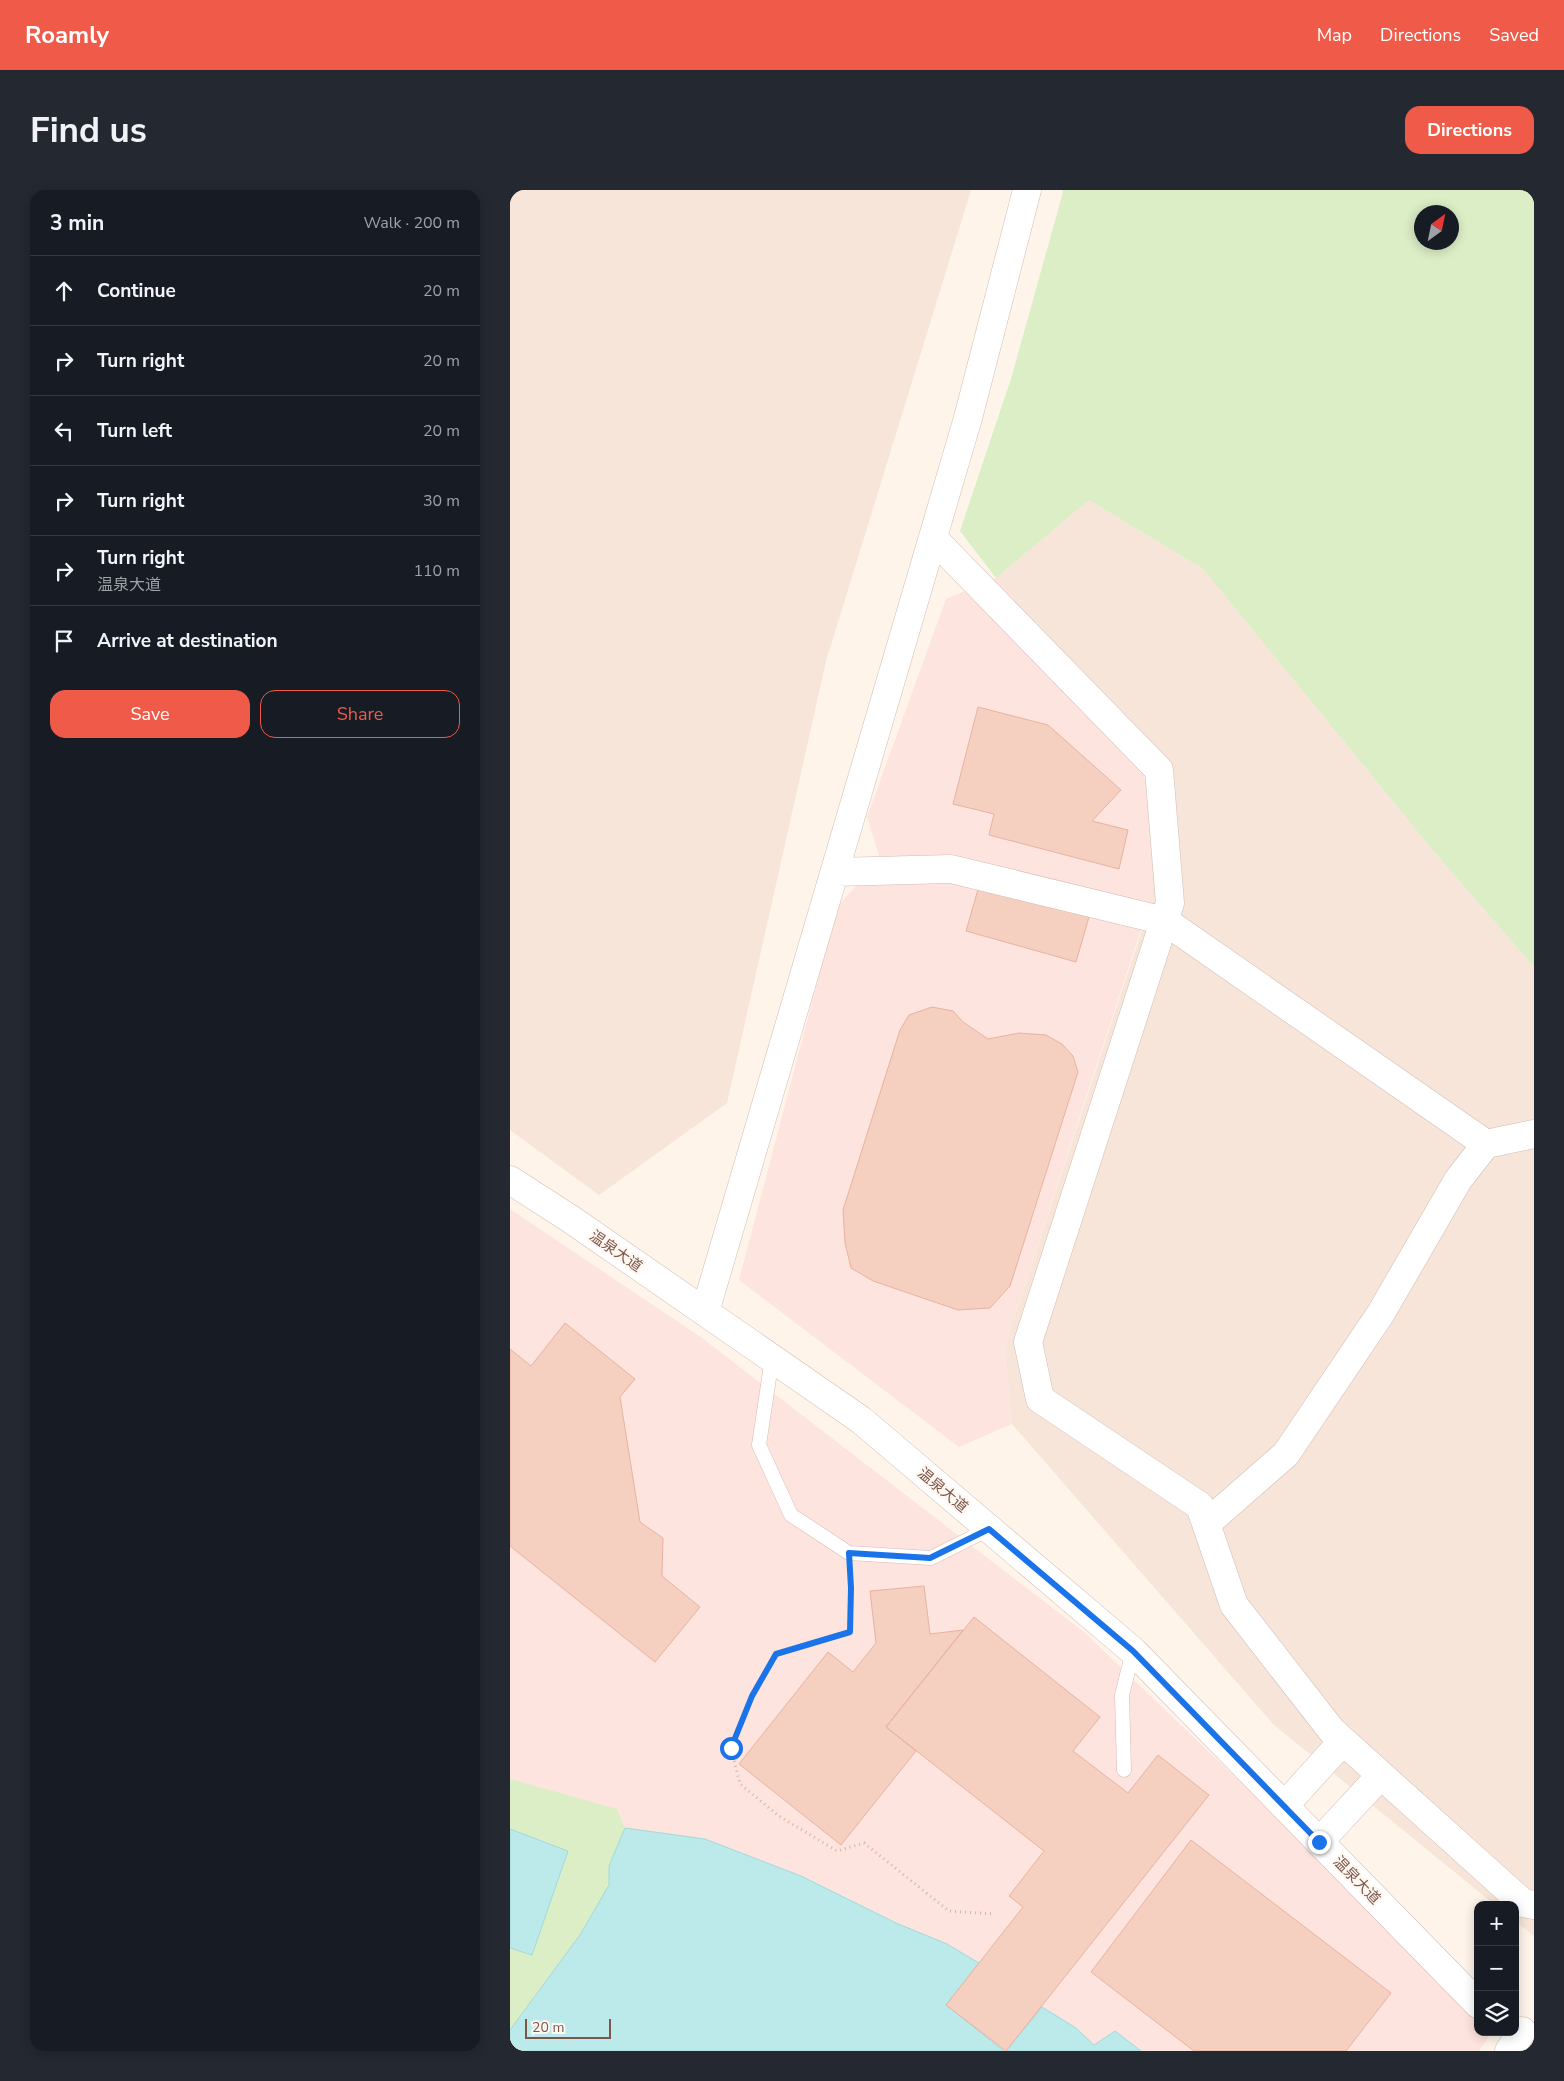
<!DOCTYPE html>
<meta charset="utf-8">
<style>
body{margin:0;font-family:"Nunito Sans","Noto Sans SC",sans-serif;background:#242831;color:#f1f3f6}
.controls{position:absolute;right:15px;bottom:15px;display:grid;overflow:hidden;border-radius:10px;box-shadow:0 2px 12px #0003}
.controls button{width:45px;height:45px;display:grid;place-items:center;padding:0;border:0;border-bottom:1px solid #363941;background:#171b24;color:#f1f3f6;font:25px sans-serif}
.compass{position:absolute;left:904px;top:15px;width:45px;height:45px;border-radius:50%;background:#171b24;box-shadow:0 2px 12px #0003;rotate:33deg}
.scale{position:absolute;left:15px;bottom:12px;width:86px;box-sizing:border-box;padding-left:5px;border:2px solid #7c564a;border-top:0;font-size:14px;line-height:18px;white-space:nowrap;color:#7c564a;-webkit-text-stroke:4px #fff8f2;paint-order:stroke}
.stop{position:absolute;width:15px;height:15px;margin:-11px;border:4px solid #1a73e8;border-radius:50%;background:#fff}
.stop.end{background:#1a73e8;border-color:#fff;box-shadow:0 1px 5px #0008}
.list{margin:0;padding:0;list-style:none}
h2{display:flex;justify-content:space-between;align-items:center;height:65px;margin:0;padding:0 20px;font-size:21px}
h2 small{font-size:16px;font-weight:400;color:#9ea1a6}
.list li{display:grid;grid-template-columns:32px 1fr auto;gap:15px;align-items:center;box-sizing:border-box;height:70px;padding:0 20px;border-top:1px solid #363941}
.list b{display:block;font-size:19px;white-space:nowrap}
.list p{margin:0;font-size:16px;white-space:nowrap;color:#9ea1a6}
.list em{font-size:16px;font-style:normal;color:#9ea1a6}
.actions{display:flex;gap:10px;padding:15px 20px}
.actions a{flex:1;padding:11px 0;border:1px solid #ef5a49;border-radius:15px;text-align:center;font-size:18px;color:#ef5a49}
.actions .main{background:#ef5a49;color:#fff}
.icon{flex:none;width:28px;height:28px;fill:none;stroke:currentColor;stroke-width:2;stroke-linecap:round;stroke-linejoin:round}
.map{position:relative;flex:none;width:1024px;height:1861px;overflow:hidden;border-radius:15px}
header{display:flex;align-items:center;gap:30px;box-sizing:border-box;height:70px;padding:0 25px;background:#ef5a49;color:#fff}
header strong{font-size:24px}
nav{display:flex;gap:28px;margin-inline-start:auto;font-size:18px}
.intro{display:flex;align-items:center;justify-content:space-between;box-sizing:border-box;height:120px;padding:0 30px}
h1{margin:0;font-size:35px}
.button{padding:12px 22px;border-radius:15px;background:#ef5a49;color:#fff;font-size:18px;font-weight:700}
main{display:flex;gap:30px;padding:0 30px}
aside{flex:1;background:#171b24;border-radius:15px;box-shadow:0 2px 12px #0003}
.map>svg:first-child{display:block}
</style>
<header>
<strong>Roamly</strong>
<nav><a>Map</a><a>Directions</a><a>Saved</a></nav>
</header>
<div class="intro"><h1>Find us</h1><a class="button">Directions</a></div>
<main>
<aside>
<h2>3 min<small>Walk · 200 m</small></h2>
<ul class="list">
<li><svg class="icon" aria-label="ahead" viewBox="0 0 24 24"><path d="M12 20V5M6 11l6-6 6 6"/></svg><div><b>Continue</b></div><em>20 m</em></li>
<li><svg class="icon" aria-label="right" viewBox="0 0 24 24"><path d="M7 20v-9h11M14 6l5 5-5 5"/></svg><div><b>Turn right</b></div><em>20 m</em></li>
<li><svg class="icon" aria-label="left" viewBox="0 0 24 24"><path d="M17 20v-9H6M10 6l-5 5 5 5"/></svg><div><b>Turn left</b></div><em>20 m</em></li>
<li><svg class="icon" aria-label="right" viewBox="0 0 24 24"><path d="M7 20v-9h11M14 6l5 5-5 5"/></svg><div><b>Turn right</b></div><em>30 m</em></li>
<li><svg class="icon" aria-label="right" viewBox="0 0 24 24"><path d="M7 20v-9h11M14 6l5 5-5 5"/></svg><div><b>Turn right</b><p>温泉大道</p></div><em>110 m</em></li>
<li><svg class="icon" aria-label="arrive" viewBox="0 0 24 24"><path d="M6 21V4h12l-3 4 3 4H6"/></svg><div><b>Arrive at destination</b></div></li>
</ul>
<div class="actions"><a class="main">Save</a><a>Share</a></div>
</aside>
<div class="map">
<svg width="1024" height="1861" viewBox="0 0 1024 1861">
<rect width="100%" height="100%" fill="#fef4ea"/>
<path fill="#f6e5d8" d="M0 0H461L316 471 217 913 89 1005 0 940Z
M579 310 693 379 925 663 1024 777V1746L1005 1731V1715H985L763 1534 502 1234 494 1158 639 719 486 388Z"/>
<path fill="#fee4de" d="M486 388 640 560 642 706 494 1158 502 1234 449 1257 229 1090 327 717 370 669 357 627 436 409Z
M0 1019 192 1148 575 1443 968 1820V1842H982L969 1861H0Z"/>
<path fill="#dbeec6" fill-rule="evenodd" d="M552 0H1024V777L925 663 693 379 579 310 486 388 450 341 501 189 553 2ZM912 22H942V52H912Z
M0 1589 107 1619 115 1638 99 1676V1695L70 1745 0 1840V1758L22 1765 57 1661 0 1639Z"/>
<path fill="#bce9ea" stroke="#a2dadc" d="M115 1638 195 1649 291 1686 386 1733 437 1754 469 1773 436 1815 494 1861H0V1840L70 1745 99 1695V1676Z
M0 1639 58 1661 22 1765 0 1758Z
M532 1817 566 1838 584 1855 605 1841 631 1861H496Z"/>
<path fill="#f5cfc0" stroke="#e9b29f" d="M468 517 538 535 611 600 582 631 618 640 609 679 479 645 484 624 443 614Z
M469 696 579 727 566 772 456 741Z
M422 817 443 821 453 832 478 849 509 843 536 845 552 854 563 866 568 882 500 1096 480 1118 448 1120 363 1091 341 1078 335 1053 333 1020 390 840 399 825Z
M55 1133 125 1189 110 1207 130 1332 153 1348 152 1386 190 1417 145 1472 0 1356V1159L21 1176Z
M414 1396 420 1444 453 1440 376 1537 406 1561 331 1655 229 1574 318 1462 343 1482 366 1453 360 1401Z
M464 1427 590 1527 563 1561 618 1603 648 1565 699 1605 496 1861 436 1815 513 1717 499 1706 534 1661 376 1537Z
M681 1650 881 1803 836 1861H684L581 1782Z"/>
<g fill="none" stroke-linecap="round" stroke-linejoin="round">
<defs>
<path id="lane" d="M262 1168 249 1255 281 1325 339 1363 421 1368 479 1339
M614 1580 612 1505 623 1461"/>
<path id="street" d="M423 348 649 580 660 713 518 1152 530 1209 690 1316 724 1415 822 1541 1013 1713 1024 1715
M325 682 441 679 655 731 976 954
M0 990 62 1030 351 1230 623 1461 968 1814
M195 1122 458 228 517 0
M696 1334 776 1264 871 1123 948 990 976 954 1024 944
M774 1616 833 1551
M809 1652 871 1585
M999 1861 1012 1841"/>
</defs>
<use href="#lane" stroke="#d4bcb1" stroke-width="15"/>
<use href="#street" stroke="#d4bcb1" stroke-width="29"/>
<path stroke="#dbb1a2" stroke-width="3" stroke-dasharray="1 4" stroke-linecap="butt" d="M340 1383 341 1442 266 1464 242 1506 221 1558 230 1594 269 1626 327 1661 354 1653 439 1721 484 1724"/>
<use href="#lane" stroke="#fff" stroke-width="14"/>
<use href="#street" stroke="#fff" stroke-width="28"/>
</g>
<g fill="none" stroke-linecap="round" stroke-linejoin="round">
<path stroke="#1a73e8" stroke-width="6" d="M221 1558 242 1506 266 1464 340 1442 341 1398 339 1363 420 1368 479 1339 623 1461 809 1652"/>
</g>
<g text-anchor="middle" stroke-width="5" stroke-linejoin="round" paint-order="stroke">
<g font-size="15" fill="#7c564a" stroke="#fff8f2">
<text transform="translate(106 1061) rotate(35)" y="5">温泉大道</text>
<text transform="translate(433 1300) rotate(40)" y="5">温泉大道</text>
<text transform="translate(847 1690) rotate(46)" y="5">温泉大道</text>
</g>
</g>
</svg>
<div class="controls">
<button>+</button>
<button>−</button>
<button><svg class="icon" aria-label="layers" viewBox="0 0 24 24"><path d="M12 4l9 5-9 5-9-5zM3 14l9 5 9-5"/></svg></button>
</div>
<svg class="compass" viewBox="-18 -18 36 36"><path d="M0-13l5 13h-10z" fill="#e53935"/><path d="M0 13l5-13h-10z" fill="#9ea1a6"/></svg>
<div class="scale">20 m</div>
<div class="stop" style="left:221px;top:1558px"></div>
<div class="stop end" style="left:809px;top:1652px"></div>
</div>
</main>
